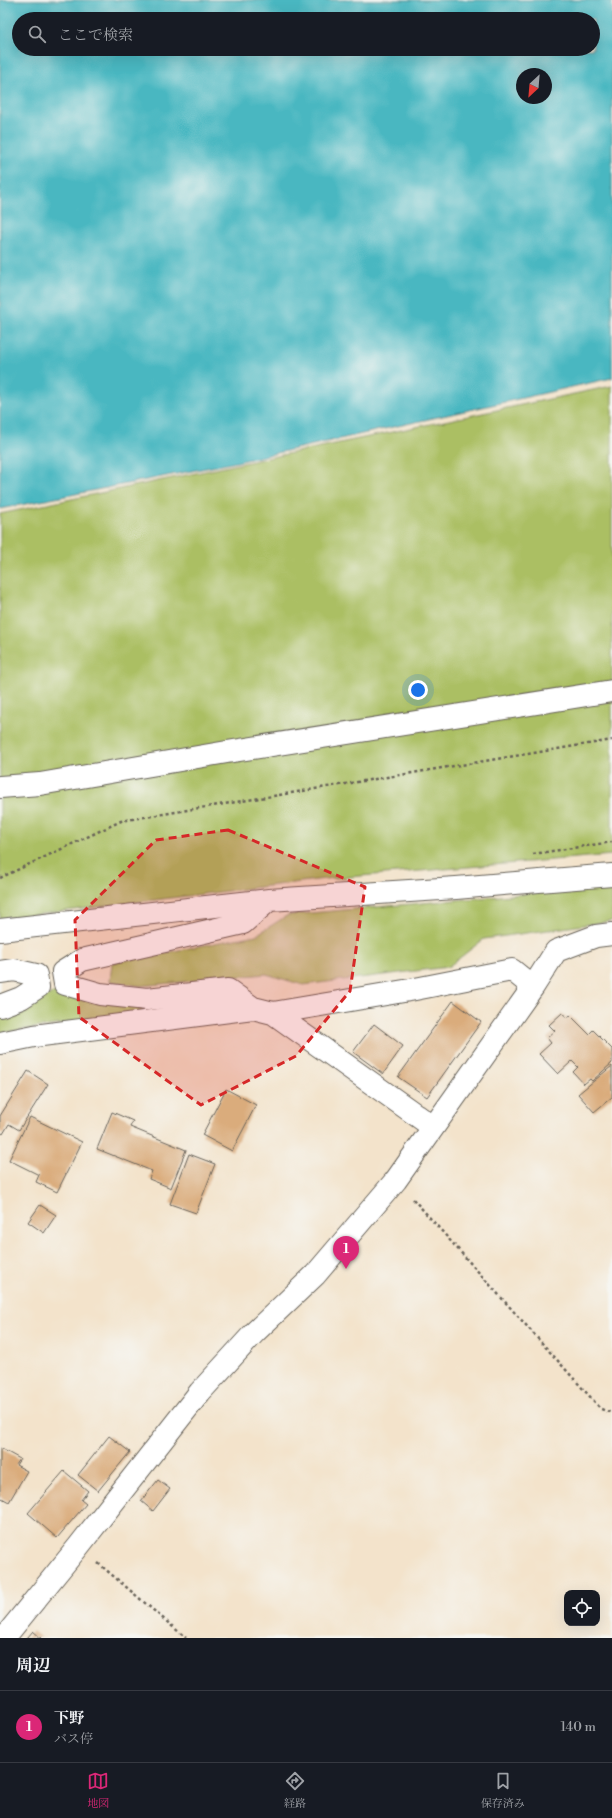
<!DOCTYPE html>
<html lang="ja">
<meta charset="utf-8">
<style>
body{margin:0;font-family:"Libre Bodoni","Noto Serif JP",serif;background:#242831;color:#f1f3f6}
.controls{position:absolute;right:12px;bottom:12px;display:grid;overflow:hidden;border-radius:8px;box-shadow:0 4px 16px #0002}
.controls button{width:36px;height:36px;display:grid;place-items:center;padding:0;border:0;border-bottom:1px solid #363941;background:#171b24;color:#f1f3f6;font:20px sans-serif}
.compass{position:absolute;left:516px;top:68px;width:36px;height:36px;border-radius:50%;background:#171b24;box-shadow:0 4px 16px #0002;rotate:206deg}
.you{position:absolute;left:418px;top:690px;width:14px;height:14px;margin:-10px;border:3px solid #fff;border-radius:50%;background:#1a73e8;box-shadow:0 0 0 6px #1a73e833}
.badge{display:grid;place-items:center;width:26px;height:26px;border-radius:50%;background:#db2777;color:#fff;font-size:13px;font-weight:700}
.pin{position:absolute;translate:-50% -33px;filter:drop-shadow(0 1px 2px #0008)}
.pin::after{content:'';position:absolute;top:21px;width:14px;height:12px;background:inherit;clip-path:polygon(0 0,100% 0,50% 100%)}
.list{margin:0;padding:0;list-style:none}
h2{display:flex;justify-content:space-between;align-items:center;height:52px;margin:0;padding:0 16px;font-size:17px}
h2 small{font-size:13px;font-weight:400;color:#9ea1a6}
.list li{display:grid;grid-template-columns:26px 1fr auto;gap:12px;align-items:center;box-sizing:border-box;height:72px;padding:0 16px;border-top:1px solid #363941}
.list b{display:block;font-size:15px;white-space:nowrap}
.list p{margin:0;font-size:13px;white-space:nowrap;color:#9ea1a6}
.list em{font-size:13px;font-style:normal;color:#9ea1a6}
.icon{flex:none;width:22px;height:22px;fill:none;stroke:currentColor;stroke-width:2;stroke-linecap:round;stroke-linejoin:round}
.map{position:relative;flex:none;width:612px;height:1638px;overflow:hidden}
.search{position:absolute;background:#171b24;box-shadow:0 4px 16px #0002;left:12px;right:12px;top:12px;height:44px;display:flex;align-items:center;gap:10px;box-sizing:border-box;padding:0 14px;border-radius:22px;color:#9ea1a6;font-size:15px}
.sheet{height:124px;background:#171b24}
nav{display:flex;justify-content:space-around;align-items:center;box-sizing:border-box;height:56px;border-top:1px solid #363941;background:#171b24;font-size:11px;color:#9ea1a6}
nav a{display:grid;justify-items:center;gap:2px}
nav .on{color:#db2777}
.map>svg:first-child{display:block}
</style>
<div class="map">
<svg width="612" height="1638" viewBox="0 0 612 1638">
<rect width="100%" height="100%" fill="#f6f6f2"/>
<filter id="ink" filterUnits="userSpaceOnUse"><feTurbulence type="fractalNoise" baseFrequency=".025" numOctaves="2"/><feDisplacementMap in="SourceGraphic" scale="8" xChannelSelector="R" yChannelSelector="G"/><feConvolveMatrix kernelMatrix="1 2 1 2 8 2 1 2 1" color-interpolation-filters="sRGB"/></filter>
<filter id="wash" filterUnits="userSpaceOnUse"><feTurbulence type="fractalNoise" baseFrequency=".012" numOctaves="4" result="noise"/><feDisplacementMap in="SourceGraphic" scale="16" xChannelSelector="R" yChannelSelector="G"/><feGaussianBlur stdDeviation="0.9" result="paint"/><feColorMatrix in="noise" values="0 0 0 0 0 0 0 0 0 0 0 0 0 0 0 0 0 1.4 0 .05"/><feComposite in="paint" operator="in"/></filter>
<g filter="url(#wash)">
<rect width="100%" height="100%" fill="#f3e3cb"/>
<path fill="#abbf63" stroke="#646e40" d="M612 386V855L325 879 0 919V514Z
M612 886V921L484 939 448 967 303 985 266 974 140 986 110 981 112 963 256 935 288 915Z
M54 993 160 1010 0 1033V1014Z"/>
<path fill="#48b7c1" stroke="#326a6e" fill-rule="evenodd" d="M0 0H612V378L237 462 0 509ZM19 19H593V49H19ZM522 74H546V98H522Z"/>
<g id="blocks">
<path fill="#daac7c" d="M453 1001 481 1022 427 1097 398 1077Z
M562 1013 568 1018 570 1015 589 1034 593 1030 612 1049V1063L592 1081 590 1079 584 1084 573 1072 578 1067 572 1061 558 1074 539 1054 551 1043 547 1038 555 1031 549 1025Z
M374 1024 403 1046 383 1074 353 1052Z
M612 1066V1097L594 1112 578 1094Z
M28 1071 48 1084 19 1130 9 1124 3 1134 0 1132V1116Z
M226 1089 256 1105 232 1151 202 1135Z
M112 1112 133 1121 130 1127 186 1150 171 1188 149 1179 152 1171 97 1149Z
M30 1117 82 1142 57 1192 36 1182 39 1175 9 1160Z
M189 1154 215 1164 196 1213 170 1204Z
M40 1205 56 1215 44 1233 28 1222Z
M109 1436 130 1452 98 1491 78 1475Z
M0 1448 20 1459 16 1465 27 1471 9 1502 0 1497Z
M64 1471 88 1491 81 1500 86 1504 57 1538 28 1513Z
M158 1480 170 1489 153 1511 141 1501Z
M33 1631 41 1638H27Z"/>
</g>
</g>
<g filter="url(#ink)">
<use href="#blocks" fill-opacity="0" stroke="#676259" stroke-width="1"/>
<g fill="none" stroke-linecap="round" stroke-linejoin="round">
<defs>
<path id="minor" d="M0 787 40 784 227 752 612 691
M269 900 243 923 82 960 63 972 65 984 100 994 147 999 228 990 253 1008 273 1013 410 990 512 970 533 987
M0 930 269 900 456 888 612 875
M0 972 14 970 36 975 38 987 21 998 0 1006
M273 1013 433 1127
M0 1043 34 1036 253 1008
M4 1638 78 1547 200 1392 255 1332 315 1275 396 1180 533 987 556 951 596 936 612 934"/>
</defs>
<use href="#minor" stroke="#676259" stroke-width="24"/>
<path stroke="#676259" stroke-width="2.5" stroke-dasharray="3 3" stroke-linecap="butt" d="M533 854 612 842
M0 878 121 821 612 740
M413 1199 601 1409 612 1413
M98 1563 186 1638"/>
<use href="#minor" stroke="#fff" stroke-width="22"/>
</g>
</g>
<path fill="#d62828" fill-opacity="0.2" stroke="#d62828" stroke-width="3" stroke-dasharray="8 5" stroke-linejoin="round" d="M228 830 365 887 350 991 296 1056 201 1105 79 1017 75 920 156 840Z"/>
</svg>
<div class="controls">
<button><svg class="icon" aria-label="locate" viewBox="0 0 24 24"><circle cx="12" cy="12" r="6"/><path d="M12 2v4M12 18v4M2 12h4M18 12h4"/></svg></button>
</div>
<svg class="compass" viewBox="-18 -18 36 36"><path d="M0-13l5 13h-10z" fill="#e53935"/><path d="M0 13l5-13h-10z" fill="#9ea1a6"/></svg>
<div class="you"></div>
<div class="pin badge" style="left:346px;top:1269px">1</div>
<div class="search"><svg class="icon" aria-label="search" viewBox="0 0 24 24"><circle cx="10" cy="10" r="6"/><path d="M15 15l6 6"/></svg>ここで検索</div>
</div>
<section class="sheet">
<h2>周辺<small></small></h2>
<ul class="list">
<li><span class="badge">1</span><div><b>下野</b><p>バス停</p></div><em>140 m</em></li>
</ul>
</section>
<nav>
<a class="on"><svg class="icon" aria-label="map" viewBox="0 0 24 24"><path d="M3 6l6-2 6 2 6-2v14l-6 2-6-2-6 2zM9 4v14M15 6v14"/></svg>地図</a>
<a><svg class="icon" aria-label="directions" viewBox="0 0 24 24"><path d="M12 3l9 9-9 9-9-9zM9 14v-3h6M13 9l2 2-2 2"/></svg>経路</a>
<a><svg class="icon" aria-label="saved" viewBox="0 0 24 24"><path d="M7 4h10v16l-5-4-5 4z"/></svg>保存済み</a>
</nav>
